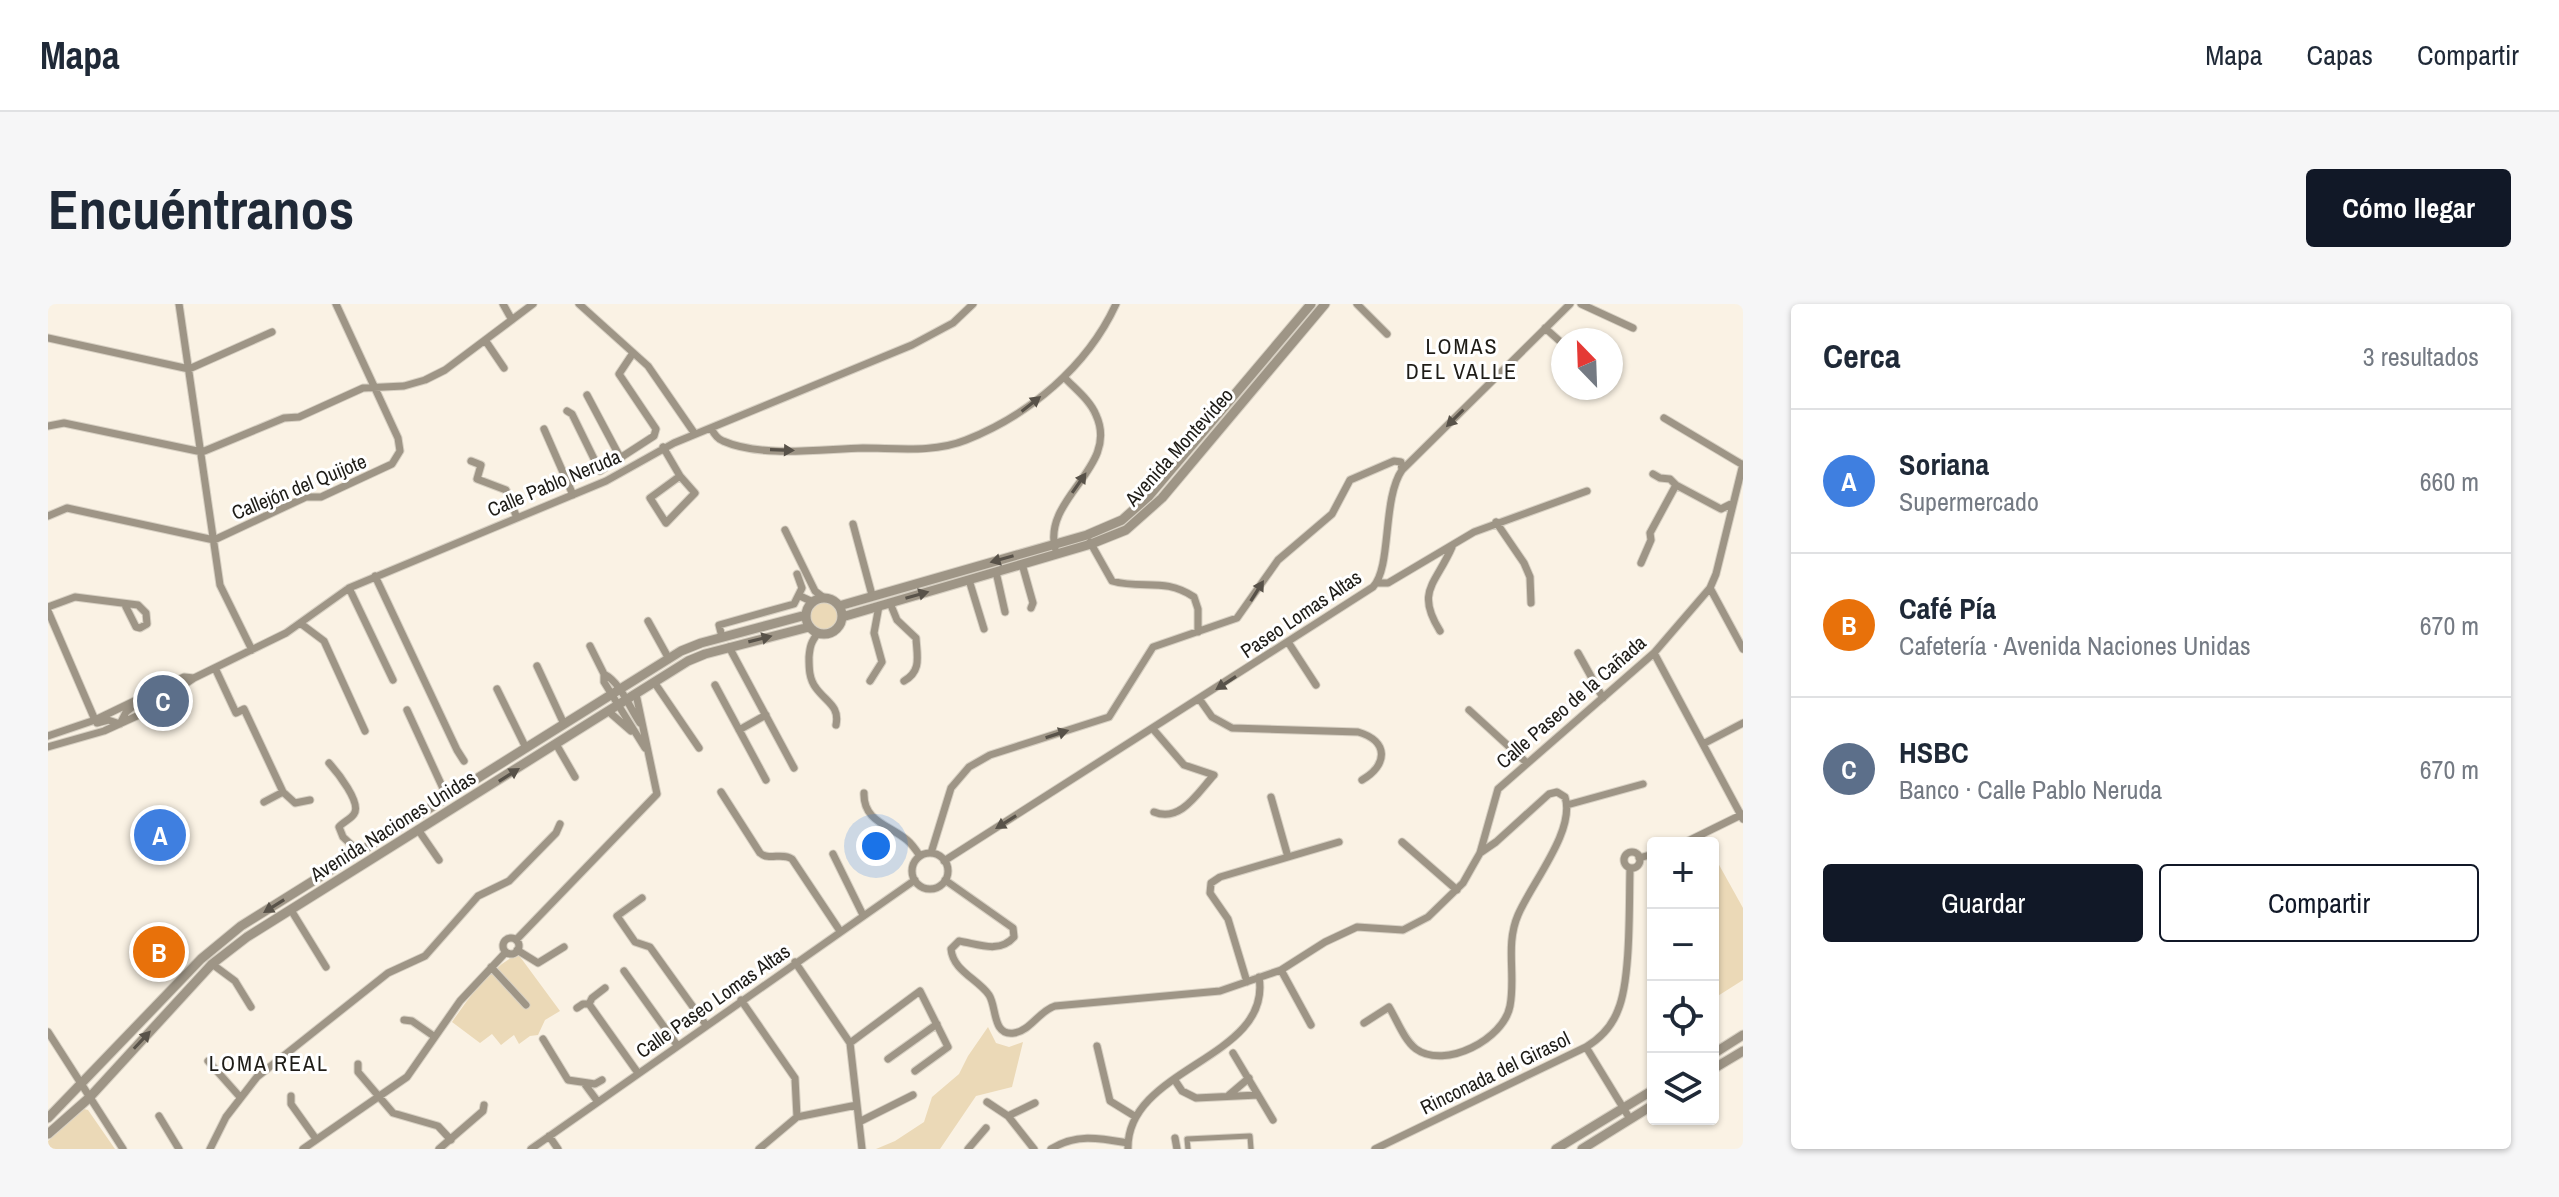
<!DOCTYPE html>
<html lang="es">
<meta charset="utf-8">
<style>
body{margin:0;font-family:"Archivo Narrow",sans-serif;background:#f6f6f7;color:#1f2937}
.controls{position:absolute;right:24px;bottom:24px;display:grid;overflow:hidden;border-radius:8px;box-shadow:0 2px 6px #0004}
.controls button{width:72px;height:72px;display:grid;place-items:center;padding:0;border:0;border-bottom:2px solid #e0e1e3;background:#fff;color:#1f2937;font:40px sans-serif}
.compass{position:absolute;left:1503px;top:24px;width:72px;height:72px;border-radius:50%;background:#fff;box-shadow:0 2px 6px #0004;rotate:337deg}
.you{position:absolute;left:828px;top:542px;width:28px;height:28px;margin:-20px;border:6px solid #fff;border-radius:50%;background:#1a73e8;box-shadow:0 0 0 12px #1a73e833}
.badge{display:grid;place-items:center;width:52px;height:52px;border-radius:50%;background:#111827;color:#fff;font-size:26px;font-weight:700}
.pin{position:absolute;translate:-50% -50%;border:4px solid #fff;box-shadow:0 2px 8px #0006}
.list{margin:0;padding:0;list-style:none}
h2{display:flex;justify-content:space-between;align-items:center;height:104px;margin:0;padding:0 32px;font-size:34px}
h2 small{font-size:26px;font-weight:400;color:#747a83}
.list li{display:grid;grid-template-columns:52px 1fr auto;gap:24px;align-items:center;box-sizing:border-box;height:144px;padding:0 32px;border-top:2px solid #e0e1e3}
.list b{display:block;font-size:30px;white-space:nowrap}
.list p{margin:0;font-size:26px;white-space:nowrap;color:#747a83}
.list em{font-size:26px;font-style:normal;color:#747a83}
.actions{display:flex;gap:16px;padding:24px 32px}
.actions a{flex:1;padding:18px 0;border:2px solid #111827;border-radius:8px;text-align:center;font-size:28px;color:#111827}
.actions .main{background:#111827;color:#fff}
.icon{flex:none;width:44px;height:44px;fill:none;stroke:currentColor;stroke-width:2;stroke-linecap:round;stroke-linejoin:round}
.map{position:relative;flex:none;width:1695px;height:845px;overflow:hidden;border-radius:8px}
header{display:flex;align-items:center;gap:48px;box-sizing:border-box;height:112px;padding:0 40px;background:#fff;border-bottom:2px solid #e0e1e3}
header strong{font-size:38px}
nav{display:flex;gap:44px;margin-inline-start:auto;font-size:28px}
.intro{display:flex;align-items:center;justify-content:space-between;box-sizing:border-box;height:192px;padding:0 48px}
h1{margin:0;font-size:56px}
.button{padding:20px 36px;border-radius:8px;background:#111827;color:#fff;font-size:28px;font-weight:700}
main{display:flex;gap:48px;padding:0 48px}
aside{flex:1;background:#fff;border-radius:8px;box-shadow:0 2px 6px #0004}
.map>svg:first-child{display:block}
</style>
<header>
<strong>Mapa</strong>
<nav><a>Mapa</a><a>Capas</a><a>Compartir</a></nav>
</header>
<div class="intro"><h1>Encuéntranos</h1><a class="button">Cómo llegar</a></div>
<main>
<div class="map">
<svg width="1695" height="845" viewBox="0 0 1695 845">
<rect width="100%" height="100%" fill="#faf2e4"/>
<path fill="#ebd9b7" d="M759 313a17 17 0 1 1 34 0a17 17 0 1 1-34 0Z
M1665 550 1695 604V676L1665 695Z
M470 650 512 707 497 716 490 731 482 732 471 740 466 731 453 741 444 730 432 739 404 718C421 693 443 663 470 650Z
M940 723 948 739 961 743 975 738 964 783 928 792 892 845H828L847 837 876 818 884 793 911 770 920 752Z
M36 805 40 806 67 845H0V837Z"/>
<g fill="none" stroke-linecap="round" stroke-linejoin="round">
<defs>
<path id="pedestrian" d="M1140 845 1139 835 1202 832 1203 845"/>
<path id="minor" d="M131 0 172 281 204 346
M455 0 464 16
M531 0 600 62 647 130
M1309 0 1339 30
M1533 0 1585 24
M1497 24 1515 40
M0 34 141 65 224 28
M437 36 456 64
M539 91 573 155
M519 107 524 110 552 167 606 132 608 125 571 70 585 49
M1616 114 1695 161
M0 122 16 119 154 148 236 114 251 113 315 84 356 82 377 76 397 66 485 0
M663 124C666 130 669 135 675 137 714 154 773 145 815 144 848 144 886 149 918 136 981 111 1039 63 1068 0
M496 125 525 191
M615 143 632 172 647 189 618 219 602 194 632 172
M423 157 433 161 429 175 458 186 469 214
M1605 170 1612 174 1622 175 1628 181 1673 205 1685 199
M0 212 19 204 166 236 258 193H273L344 160 352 147 350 134 288 0
M1448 218 1476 259 1482 273 1483 299
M805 220 824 291
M737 226 767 287 776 294
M1042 238 1064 277C1095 286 1116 273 1146 293L1150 305V328
M1007 244C995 193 1072 163 1048 111 1042 96 1027 85 1016 73
M1593 259 1603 236 1602 229 1628 181
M974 260 985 299 983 304
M948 268 957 308
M327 272 409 446 416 457
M921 276 936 325
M1328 279H1340L1426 228 1539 187
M301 284 345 376
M1662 284 1695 345
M752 292 765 298
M842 299 849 316 868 334C869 352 874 367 856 377
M0 303 27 293 90 301 98 309 99 320 92 324 88 323 77 301
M0 307 47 416
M600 317 621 355
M252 319 276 337 317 427
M1392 327C1367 287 1388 280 1404 243
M770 329C763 338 762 342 761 353 761 364 761 375 768 384 778 398 792 402 788 421
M674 333 671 321 746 300 754 284 749 270
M1240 338 1268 381
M542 342 556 370V378L597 444
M681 343 746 464
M1530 349 1555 394
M1606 349 1695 515
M489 362 516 420
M167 364 188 409 196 405 235 488 216 498
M556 370C573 379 581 403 592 419
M822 377 834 358 826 329 831 302
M606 378 651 444
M667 381 718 476
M449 385 478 444
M1152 396 1164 413 1184 424 1310 428C1341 437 1340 461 1314 476
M359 406 399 493
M1421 406 1479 459
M560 407 583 427
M49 419 60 416 72 420 78 408 92 397
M1105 425 1136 461 1166 471C1150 488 1133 519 1106 508
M691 426 718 411
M0 432 47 416 136 373 146 374
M508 440 527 473
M1655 440 1695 419
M0 443 56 427 91 411 146 374 238 329 301 284 558 177 626 139 864 41 905 19 925 0
M281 459C289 468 314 499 306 510 303 515 295 518 291 523L295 533 311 548
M235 488 247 499 262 496
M673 488 712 549C721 557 734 548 744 555L792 627
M816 489C815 517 841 521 859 536 864 540 868 546 872 552
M1223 493 1240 553
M1519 501 1595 480
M371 527 391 556
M1354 538 1409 586
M1636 539 1695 510
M1576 556a8 8 0 1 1 16 0a8 8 0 1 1-16 0Z
M883 549 903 484 921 463 942 451 1061 413 1105 343 1189 314 1230 256 1284 210 1302 176 1346 157 1353 158 1354 166
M864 567a18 18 0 1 1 36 0a18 18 0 1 1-36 0Z
M785 550 815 611
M1591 554 1605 550
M896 557 1325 283C1344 263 1334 195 1354 166L1522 0
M897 576 965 624 966 633C951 650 930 640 911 637L903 645C905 667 930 675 941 691 949 703 944 732 966 729 982 727 991 707 1007 702L1172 687 1233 666 1277 638 1309 623 1355 626 1380 613 1415 579 1424 563 1432 549 1450 485 1606 349 1662 284 1668 270 1695 160
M594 594 569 612 587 638 602 643 658 721
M243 606 278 663
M455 642a8 8 0 1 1 16 0a8 8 0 1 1-16 0Z
M468 636 609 490 588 390
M469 646 490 659 516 643
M747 658 802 739 814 845
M164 660 187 677 203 703
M443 663 478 701
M1233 666 1263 721
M576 667 629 741
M1199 678 1180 615 1162 589 1163 579 1172 573 1291 538
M693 696 747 774 749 813
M541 700 590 769
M529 704 535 700H541L544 694 557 684
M356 716 364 717 387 733
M1316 719 1341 703C1349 716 1356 736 1368 745 1397 766 1456 735 1462 702 1468 671 1457 641 1470 611 1483 580 1528 526 1517 493L1509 488 1501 490 1448 538 1432 549
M0 728 75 845
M495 735 520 776 547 780 554 776
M802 739 872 687 900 743 867 767
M1049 742 1062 797 1088 813
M1538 743 1582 815
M1185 749 1225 816
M840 755 889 720
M160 757 192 793
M310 760V768L345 809 390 822 403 836
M1126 775 1134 787 1148 794 1210 791
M536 779 550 798
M1181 791 1201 774
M243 792V800L268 835
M939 798 960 812 986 845
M111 812 131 845
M960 812 987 799
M811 818 865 791
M501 832 510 845
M1127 834 1129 845
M162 845 178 813 209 773 340 669 377 652 430 592 461 577 508 529 512 520
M255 845 359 773 412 697 458 648
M391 845 435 807 436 801
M483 845 867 576
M711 845 749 813 809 801
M920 845 938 824
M1003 845C1028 829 1052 834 1080 839
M1080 845C1078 763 1225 755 1211 673
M1327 845 1538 743C1553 734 1564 722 1570 706 1583 676 1581 600 1582 565"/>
<path id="tertiary" d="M758 312a18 18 0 1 1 36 0a18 18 0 1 1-36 0Z
M791 302 1039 231 1074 216 1100 193 1263 0
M794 313 1043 240 1078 226 1114 194 1277 0
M1665 750 1695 731
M1665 765 1695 747
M0 814 153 655 193 622 633 347 653 339 758 311
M0 830 41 794 164 660 199 633 640 357 657 350 761 323
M1508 845 1605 786
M1534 845 1605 801"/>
</defs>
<use href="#pedestrian" stroke="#d7d0c3" stroke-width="7"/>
<use href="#minor" stroke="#d7d0c3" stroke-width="9"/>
<use href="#tertiary" stroke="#d7d0c3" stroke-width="11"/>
<use href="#pedestrian" stroke="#9e9586" stroke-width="5"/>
<use href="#minor" stroke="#9e9586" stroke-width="7"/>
<use href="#tertiary" stroke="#9e9586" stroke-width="9"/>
</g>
<defs><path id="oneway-solid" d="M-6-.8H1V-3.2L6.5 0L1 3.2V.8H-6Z" transform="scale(2)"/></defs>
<g fill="#585249">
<use href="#oneway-solid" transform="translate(983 100) rotate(-38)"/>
<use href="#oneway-solid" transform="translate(1407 114) rotate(135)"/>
<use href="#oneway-solid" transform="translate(734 146) rotate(2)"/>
<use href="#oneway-solid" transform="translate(1031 179) rotate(-55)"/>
<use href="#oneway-solid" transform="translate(954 255) rotate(164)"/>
<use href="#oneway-solid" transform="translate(1209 287) rotate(-58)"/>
<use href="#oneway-solid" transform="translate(869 291) rotate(-16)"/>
<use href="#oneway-solid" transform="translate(712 335) rotate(-14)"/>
<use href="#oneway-solid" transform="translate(1178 379) rotate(147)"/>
<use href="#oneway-solid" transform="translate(1009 430) rotate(-18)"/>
<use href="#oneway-solid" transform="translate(461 471) rotate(-32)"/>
<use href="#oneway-solid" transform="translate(958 518) rotate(148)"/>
<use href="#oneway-solid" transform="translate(226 602) rotate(148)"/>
<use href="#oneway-solid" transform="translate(94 736) rotate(-47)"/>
</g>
<g text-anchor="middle" stroke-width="6" stroke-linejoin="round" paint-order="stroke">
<g font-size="20" fill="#1e1c17" stroke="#fff">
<text transform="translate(1131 143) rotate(-48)" y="7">Avenida Montevideo</text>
<text transform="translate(506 179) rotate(-23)" y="7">Calle Pablo Neruda</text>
<text transform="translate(251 183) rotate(-22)" y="7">Callejón del Quijote</text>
<text transform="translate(1253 310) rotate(-34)" y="7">Paseo Lomas Altas</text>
<text transform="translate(1523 398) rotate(-41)" y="7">Calle Paseo de la Cañada</text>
<text transform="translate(345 522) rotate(-32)" y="7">Avenida Naciones Unidas</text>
<text transform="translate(665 697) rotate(-35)" y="7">Calle Paseo Lomas Altas</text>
<text transform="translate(1447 769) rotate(-26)" y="7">Rinconada del Girasol</text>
</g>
<g font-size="22" letter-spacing="2" fill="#1e1c17" stroke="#fff">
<text x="1414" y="50">LOMAS<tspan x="1414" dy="25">DEL VALLE</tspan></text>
<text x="221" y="767">LOMA REAL</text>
</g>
</g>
</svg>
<div class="controls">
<button>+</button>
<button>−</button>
<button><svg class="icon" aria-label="locate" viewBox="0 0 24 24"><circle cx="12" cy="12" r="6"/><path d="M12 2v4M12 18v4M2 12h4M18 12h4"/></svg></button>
<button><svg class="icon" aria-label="layers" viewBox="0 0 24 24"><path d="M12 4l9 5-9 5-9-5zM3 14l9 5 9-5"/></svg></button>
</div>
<svg class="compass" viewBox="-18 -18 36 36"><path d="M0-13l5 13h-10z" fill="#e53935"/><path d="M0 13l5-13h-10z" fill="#747a83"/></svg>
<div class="you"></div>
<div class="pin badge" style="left:112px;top:531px;background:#3f7fe0">A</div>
<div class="pin badge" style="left:111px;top:648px;background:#e8710a">B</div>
<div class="pin badge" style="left:115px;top:397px;background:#5c6f8a">C</div>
</div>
<aside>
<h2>Cerca<small>3 resultados</small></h2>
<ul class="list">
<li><span class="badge" style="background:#3f7fe0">A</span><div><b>Soriana</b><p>Supermercado</p></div><em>660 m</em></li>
<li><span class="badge" style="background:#e8710a">B</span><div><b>Café Pía</b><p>Cafetería · Avenida Naciones Unidas</p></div><em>670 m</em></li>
<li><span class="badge" style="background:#5c6f8a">C</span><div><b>HSBC</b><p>Banco · Calle Pablo Neruda</p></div><em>670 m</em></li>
</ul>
<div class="actions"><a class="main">Guardar</a><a>Compartir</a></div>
</aside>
</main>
